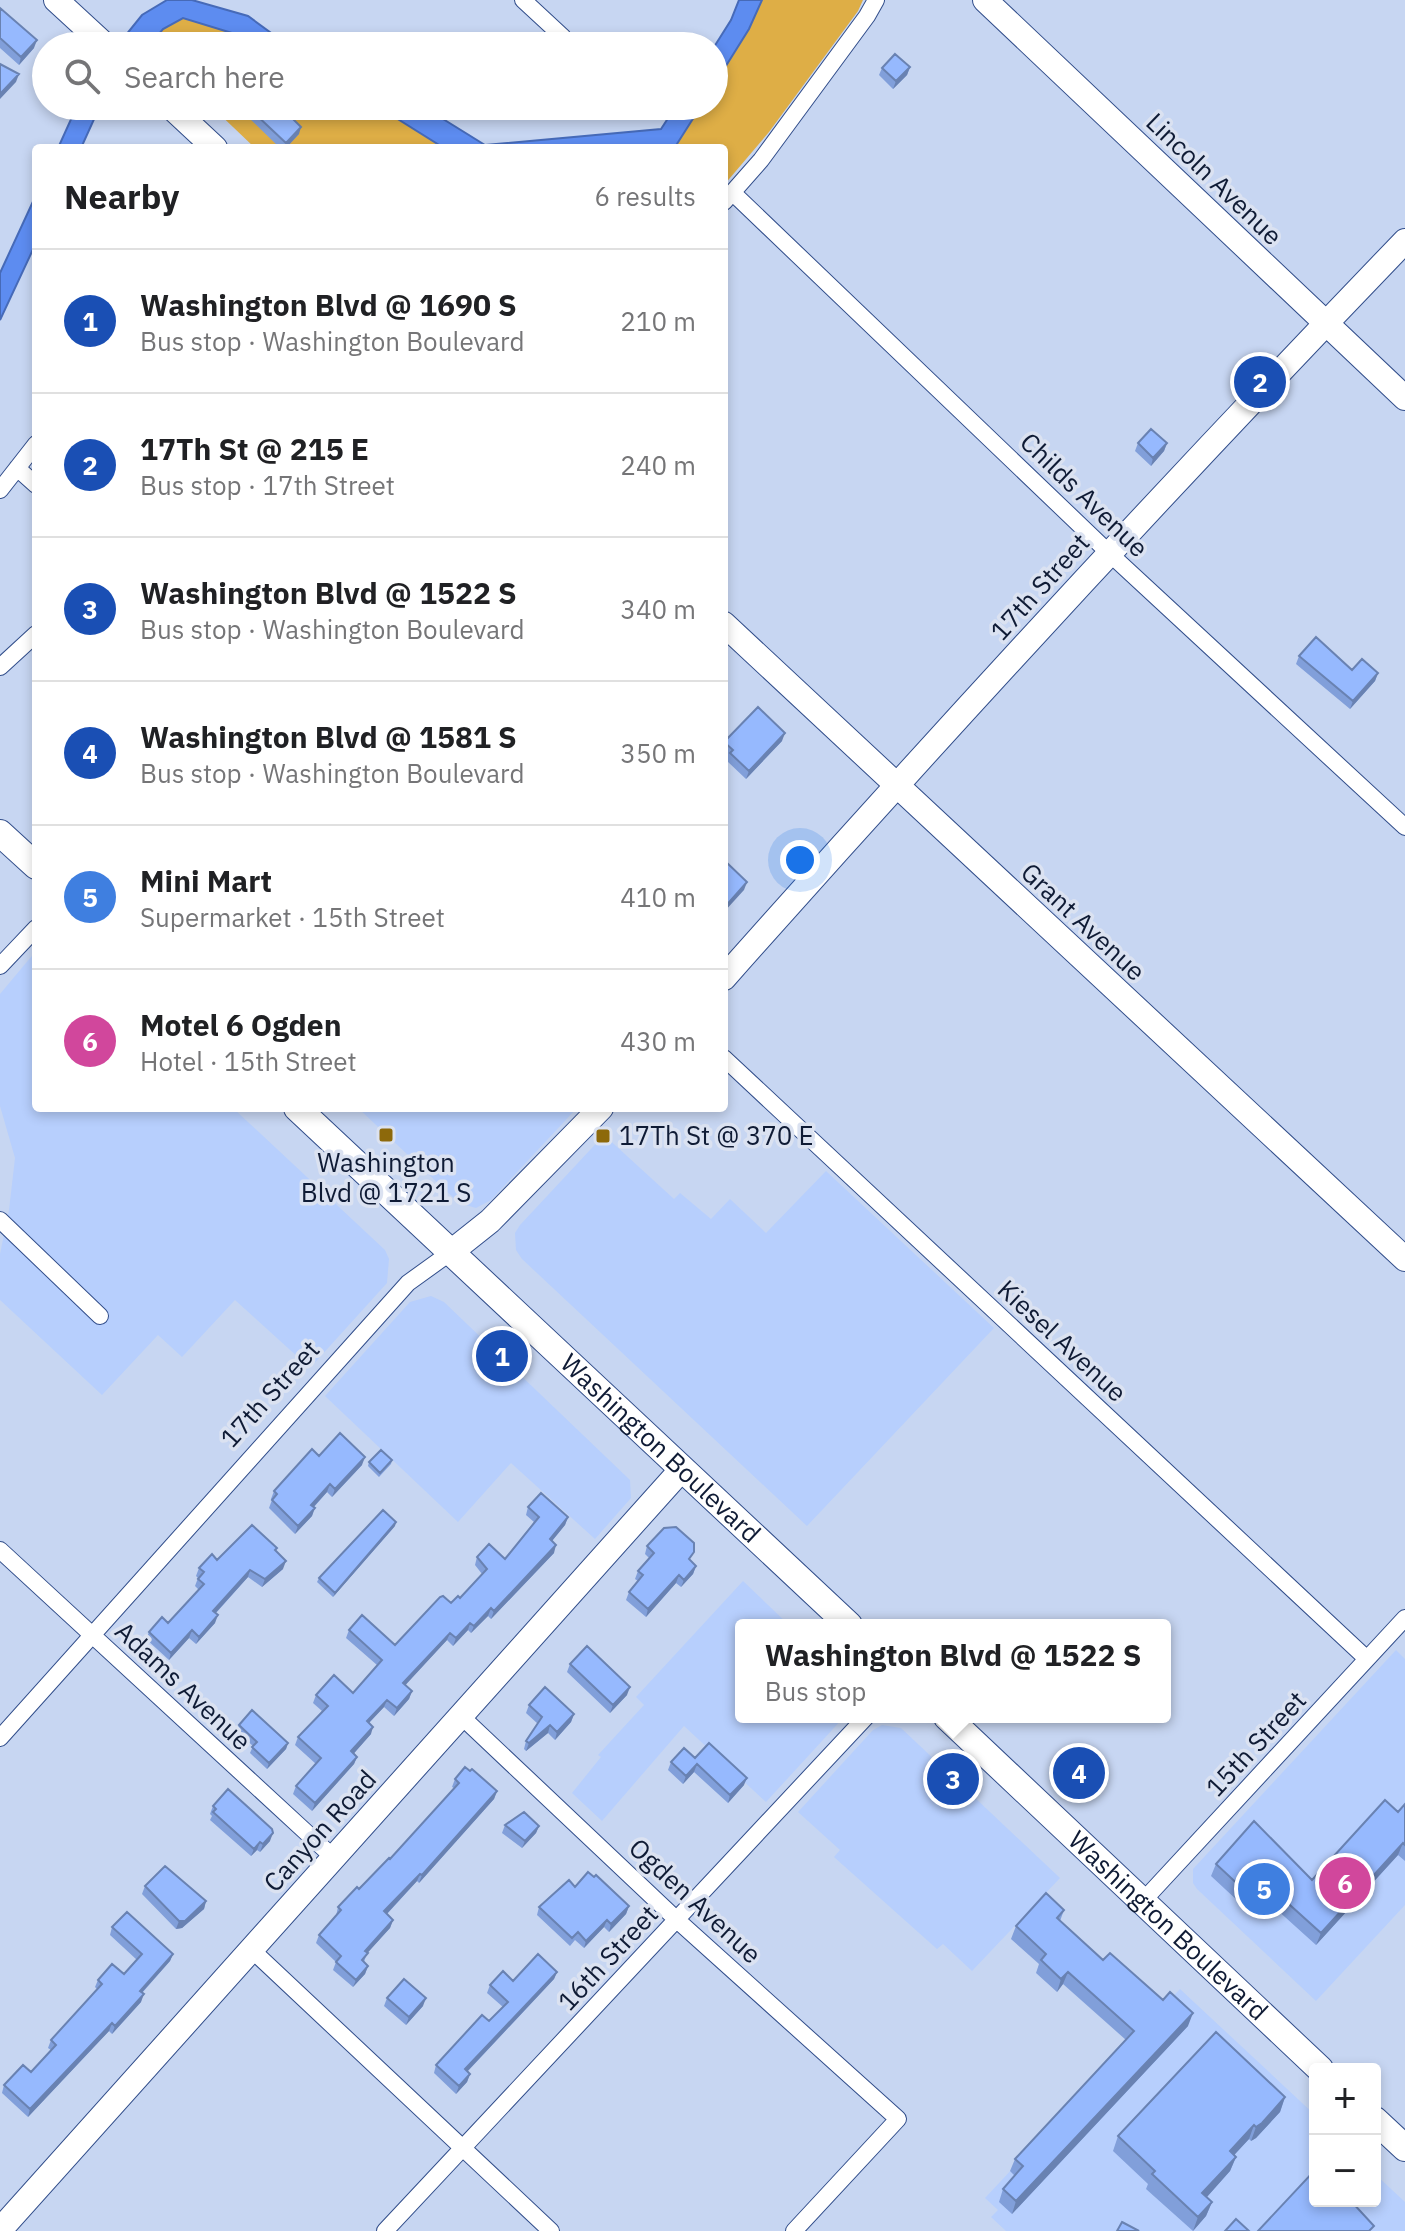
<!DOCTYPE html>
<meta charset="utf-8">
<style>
body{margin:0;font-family:"IBM Plex Sans",sans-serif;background:#f2f2f2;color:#202124}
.controls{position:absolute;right:24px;bottom:24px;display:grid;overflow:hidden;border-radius:8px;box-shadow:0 4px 12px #0003}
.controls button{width:72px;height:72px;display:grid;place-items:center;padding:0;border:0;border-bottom:2px solid #e0e0e0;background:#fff;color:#202124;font:40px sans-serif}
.you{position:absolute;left:800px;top:860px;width:28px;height:28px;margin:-20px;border:6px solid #fff;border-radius:50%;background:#1a73e8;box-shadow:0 0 0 12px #1a73e833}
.badge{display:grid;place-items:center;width:52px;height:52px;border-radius:50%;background:#ea580c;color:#fff;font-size:26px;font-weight:700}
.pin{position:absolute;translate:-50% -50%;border:4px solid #fff;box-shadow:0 2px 8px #0006}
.popup{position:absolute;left:735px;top:1619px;width:436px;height:104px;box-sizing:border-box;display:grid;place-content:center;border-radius:8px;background:#fff;filter:drop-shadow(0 2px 6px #0005);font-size:26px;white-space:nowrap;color:#757577}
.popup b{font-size:30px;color:#202124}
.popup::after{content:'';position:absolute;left:50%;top:100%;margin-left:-16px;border:16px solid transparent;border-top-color:#fff}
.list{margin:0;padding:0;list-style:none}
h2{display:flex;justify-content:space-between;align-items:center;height:104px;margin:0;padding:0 32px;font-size:34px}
h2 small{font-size:26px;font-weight:400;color:#757577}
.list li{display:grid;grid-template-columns:52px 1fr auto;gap:24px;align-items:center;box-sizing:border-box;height:144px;padding:0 32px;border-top:2px solid #e0e0e0}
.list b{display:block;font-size:30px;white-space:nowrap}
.list p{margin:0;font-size:26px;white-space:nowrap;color:#757577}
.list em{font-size:26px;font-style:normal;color:#757577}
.icon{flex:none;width:44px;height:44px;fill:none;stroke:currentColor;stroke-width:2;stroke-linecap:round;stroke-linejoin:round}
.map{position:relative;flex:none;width:1405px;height:2231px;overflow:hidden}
.search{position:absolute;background:#fff;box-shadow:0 4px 12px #0003;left:32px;top:32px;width:696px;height:88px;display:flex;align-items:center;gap:20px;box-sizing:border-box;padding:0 28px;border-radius:44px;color:#757577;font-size:30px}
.panel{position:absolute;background:#fff;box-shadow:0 4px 12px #0003;left:32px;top:144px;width:696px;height:968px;border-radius:8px}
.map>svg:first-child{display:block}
</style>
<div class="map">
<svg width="1405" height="2231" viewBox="0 0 1405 2231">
<rect width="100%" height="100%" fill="#c7d6f2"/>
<path fill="#b7cffd" d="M36 951V1108H233L385 1250 389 1259 387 1283 310 1368 235 1300 182 1357 158 1335 102 1395 0 1300V1254L9 1210 15 1158 0 1106V994Z
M358 1108H577L491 1200 476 1208 459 1203Z
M604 1135 674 1199 680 1193 711 1219 730 1199 766 1233 826 1171 994 1328 807 1526 522 1259 516 1250 515 1233 520 1225Z
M431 1296 444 1302 630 1480 631 1498 595 1539 511 1463 458 1522 325 1396 410 1302Z
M743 1581 789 1625H741V1717H844L766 1802 684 1726 602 1821 572 1793 601 1757 598 1755 644 1705 636 1697Z
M1396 1650 1405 1659V1905L1316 2001 1197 1889 1193 1883V1869Z
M882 1725 901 1728 1060 1878 972 1971 943 1944 937 1949 834 1857 840 1850 798 1812 873 1730Z
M1180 1989 1315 2115V2201H1375V2174L1405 2202V2231H1006L991 2217 998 2210 985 2198Z"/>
<path fill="#deae46" d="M762 0H863L858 11 769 132 724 185V148H663L675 147 701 106H714V85L749 29Z
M183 18 245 37 256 46H149L163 29Z
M211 106H331L388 113 444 148H255Z"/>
<path fill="#5d8cf0" stroke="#466ab8" stroke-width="2" d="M167 0H192L248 16 289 46H256L245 37 183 18 163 29 149 46H117L142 15Z
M739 0H762L749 29 714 85V47L731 20Z
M77 106H100L81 148H58Z
M331 106H422L485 145 661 129 676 106H701L675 147 444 148 388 113Z
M36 195V243L0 320V273Z"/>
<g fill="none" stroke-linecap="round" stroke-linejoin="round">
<defs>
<path id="street" d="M523 0 563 37
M733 193 1109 553 1405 827
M724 202 761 160 867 16 876 0
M17 468 36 485
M0 490 36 444
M0 667 36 634
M0 966 36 928
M724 1058 1367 1659
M0 1220 100 1316
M0 1550 334 1858
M461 1716 677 1920 898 2119 794 2231
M0 1738 408 1283 451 1252
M1142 1902 1405 1618
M252 1950 551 2231
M385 2231 866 1717"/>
<path id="secondary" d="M56 0 106 46
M985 0 1405 398
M170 106 215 148
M724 624 1405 1259
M724 978C946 728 1173 482 1405 241
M451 1252 490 1221 601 1108
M0 2230 682 1469"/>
<g id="primary">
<path d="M0 833 36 866"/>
<path id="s1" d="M297 1108 849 1625"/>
<path id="s2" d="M947 1717 1320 2069"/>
<path d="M1375 2120 1405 2148"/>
</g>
</defs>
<use href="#street" stroke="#314d8a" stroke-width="18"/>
<use href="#secondary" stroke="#314d8a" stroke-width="26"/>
<use href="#primary" stroke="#314d8a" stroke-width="28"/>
<use href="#street" stroke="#fff" stroke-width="16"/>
<use href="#secondary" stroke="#fff" stroke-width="24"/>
<use href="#primary" stroke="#fff" stroke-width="26"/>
</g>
<path fill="#819fda" d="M0 8 34 48 19 65 0 48Z
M910 67 907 75 893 89 879 75 882 68Z
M250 109 299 134 286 148H280L247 116Z
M1138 443H1167L1164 451 1151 466 1135 451Z
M1299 656 1352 670 1378 673 1375 681 1350 709 1296 664Z
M758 707 782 741 746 779 727 761 728 756 724 752V743Z
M36 760V772L33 770Z
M319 1456 362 1465 332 1497 327 1492 314 1507 312 1516 295 1534 269 1508 272 1500 271 1499 274 1491Z
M392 1460 391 1464 379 1477 368 1466 369 1462Z
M528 1507 568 1517 565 1525 552 1541 554 1553 491 1619 488 1616 471 1633 468 1630 453 1646 447 1640 405 1685 412 1691 409 1699 394 1716 384 1707 369 1723 371 1734 354 1753 357 1757 354 1764 312 1811 293 1794 296 1786 316 1764 295 1745 298 1737 322 1711 313 1703 316 1695 353 1693 377 1665 346 1638 349 1630 395 1645 460 1598 482 1574 475 1565 477 1557 505 1559 534 1522 526 1515Z
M395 1526 333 1597 317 1582 319 1578Z
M647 1546 696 1566 693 1574 681 1587 676 1583 646 1617 626 1600 629 1592 638 1581 635 1579 638 1571 649 1558 645 1554Z
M276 1550 283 1569 262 1587 248 1577 216 1613 215 1623 196 1644 189 1638 169 1660 146 1639 149 1632 168 1623 199 1590 195 1586 198 1578 196 1576 199 1568 217 1560Z
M570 1664 627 1695 610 1713 567 1672Z
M529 1705 574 1714 571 1722 555 1740 548 1733 526 1751 524 1749 526 1741 538 1724 526 1713Z
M239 1725 288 1743 286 1749 267 1769 250 1753 253 1746 236 1731Z
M695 1758 744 1785 728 1803 694 1772 683 1784 668 1770 671 1762Z
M455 1779 497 1791 494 1799 419 1883 417 1881 387 1914 393 1920 390 1928 367 1953 364 1962 368 1966 365 1974 353 1987 333 1970 336 1962 316 1943 319 1935 336 1916 338 1907 390 1859 454 1788 452 1787Z
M1405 1804V1861L1398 1855 1316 1945 1266 1900 1253 1915 1211 1876 1216 1864 1312 1880 1398 1812Z
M213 1806 270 1841 260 1852 257 1850 251 1856 210 1820 212 1816 210 1814Z
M505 1825 539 1826 536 1833 522 1848 502 1833Z
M145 1886 206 1901 204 1909 182 1928 176 1929 142 1894Z
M575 1887 629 1906 626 1914 609 1932 604 1927 584 1948 575 1940 570 1946 537 1915 539 1907Z
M1064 1910 1060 1921 1103 1960 1188 2026 1012 2214 999 2202 1003 2189 1015 2176 1010 2171 1015 2159 1126 2040 1063 1984 1057 1992 1036 1973 1039 1964 1011 1939 1016 1926Z
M112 1927 173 1954 170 1961 142 1993 141 2002 112 2034 109 2031 28 2117 2 2093 4 2085 31 2072 51 2050 48 2048 51 2040 97 1989 95 1987 98 1980 124 1974 137 1960 110 1935Z
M557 1972 554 1979 467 2072 470 2074 467 2082 456 2094 434 2073 436 2065 489 2021 503 2007 487 1993 490 1985Z
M387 1998 423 2006 406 2025 384 2006Z
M1285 2097 1280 2112 1256 2138 1251 2141 1249 2139 1234 2155 1236 2157 1230 2171 1207 2197 1212 2202 1206 2216 1193 2231 1146 2189 1148 2184 1113 2151 1118 2136Z"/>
<path fill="#6982b2" d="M37 40 34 48 19 65 21 57Z
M910 67 907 75 893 89 896 81Z
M19 74 16 82 0 99V94Z
M301 127 299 134 286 148H284L286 143Z
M1167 443 1164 451 1151 466 1153 458Z
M1378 673 1375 681 1350 709 1353 701Z
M785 733 782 741 746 779 749 771Z
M747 882 744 890 724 912V908Z
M365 1457 362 1465 332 1497 335 1489Z
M330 1484 327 1492 308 1513 311 1505Z
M315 1508 312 1516 295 1534 298 1526Z
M568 1517 565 1525 547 1547 550 1539Z
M396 1522 395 1526 333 1597 335 1593Z
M556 1545 554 1553 491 1619 494 1611Z
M286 1561 283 1569 262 1587 265 1579Z
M696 1566 693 1574 681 1587 684 1580Z
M250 1570 248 1577 211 1618 213 1611Z
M679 1575 676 1583 646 1617 648 1609Z
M491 1608 488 1616 471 1633 474 1626Z
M218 1615 215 1623 196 1644 199 1637Z
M470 1623 468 1630 453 1646 456 1638Z
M192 1630 189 1638 169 1660 171 1653Z
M450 1633 447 1640 400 1691 403 1683Z
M630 1687 627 1695 610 1713 613 1705Z
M412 1691 409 1699 394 1716 397 1708Z
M387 1700 384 1707 364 1728 367 1721Z
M574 1714 571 1722 555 1740 557 1732Z
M550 1725 548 1733 526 1751 529 1743Z
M373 1727 371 1734 349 1759 351 1751Z
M288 1743 286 1749 267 1769 269 1763Z
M357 1757 354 1764 312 1811 315 1803Z
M697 1764 694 1772 683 1784 686 1776Z
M747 1778 744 1785 728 1803 730 1795Z
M497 1791 494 1799 419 1883 422 1875Z
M539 1826 536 1833 522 1848 525 1841Z
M273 1833 270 1841 260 1852 263 1844Z
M260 1842 257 1850 251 1856 254 1849Z
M1403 1843 1398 1855 1316 1945 1321 1933Z
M420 1874 417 1881 382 1919 384 1911Z
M1271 1888 1266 1900 1253 1915 1257 1902Z
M206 1901 204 1909 182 1928 176 1929 179 1921Z
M629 1906 626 1914 609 1932 611 1924Z
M393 1920 390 1928 362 1959 365 1951Z
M607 1920 604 1927 584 1948 586 1941Z
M173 1954 170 1961 137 1998 140 1991Z
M368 1966 365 1974 353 1987 356 1980Z
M557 1972 554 1979 462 2077 465 2069Z
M1068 1972 1063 1984 1057 1992 1061 1979Z
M144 1994 141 2002 112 2034 115 2026Z
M426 1998 423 2006 406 2025 409 2017Z
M1193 2013 1188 2026 1012 2214 1016 2201Z
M112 2023 109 2031 28 2117 30 2109Z
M470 2074 467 2082 456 2094 459 2086Z
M1285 2097 1280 2112 1256 2138 1251 2141 1256 2127Z
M1254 2125 1249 2139 1224 2166 1230 2151Z
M1236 2157 1230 2171 1197 2208 1202 2193Z
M1212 2202 1206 2216 1193 2231 1198 2217Z"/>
<path fill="#96b9fe" stroke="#6982b2" stroke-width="2" d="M0 8 37 40 21 57 0 38Z
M895 54 910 67 896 81 882 68Z
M0 64 19 74 0 94Z
M252 106H280L301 127 286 143 250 109Z
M1151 429 1167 443 1153 458 1138 443Z
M1316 637 1352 670 1362 659 1378 673 1353 701 1299 656Z
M758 707 785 733 749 771 730 753 733 750 724 742Z
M724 860 747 882 724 908Z
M340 1433 365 1457 335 1489 330 1484 311 1505 315 1508 298 1526 272 1500 277 1494 274 1491 312 1449 319 1456Z
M381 1450 392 1460 380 1473 369 1462Z
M541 1493 568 1517 550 1539 556 1545 494 1611 491 1608 474 1626 470 1623 456 1638 450 1633 403 1683 412 1691 397 1708 387 1700 367 1721 373 1727 351 1751 357 1757 315 1803 296 1786 321 1758 298 1737 328 1706 316 1695 334 1675 353 1693 382 1660 349 1630 362 1615 395 1645 440 1597 443 1596 451 1603 458 1596 460 1598 487 1569 477 1557 489 1544 505 1559 539 1517 528 1507Z
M383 1510 396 1522 335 1593 319 1578Z
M252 1525 277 1548 275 1550 286 1561 265 1579 250 1570 213 1611 218 1615 199 1637 192 1630 171 1653 149 1632 162 1617 168 1623 204 1584 198 1579 204 1572 199 1568 212 1554 217 1560Z
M676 1527 694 1543V1552L689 1559 696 1566 684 1580 679 1575 648 1609 629 1592 643 1575 638 1571 654 1553 647 1546 664 1528Z
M587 1646 630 1687 613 1705 570 1664Z
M545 1687 574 1714 557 1732 550 1725 529 1743 526 1741 542 1717 529 1705Z
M252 1710 288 1743 269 1763 252 1747 257 1742 239 1725Z
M709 1743 747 1778 730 1795 697 1764 686 1776 671 1762 684 1748 695 1758Z
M465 1767 470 1771 472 1769 497 1791 422 1875 420 1874 384 1911 393 1920 365 1951 368 1953 362 1960 368 1966 356 1980 336 1962 341 1956 319 1935 341 1910 338 1907 357 1887 359 1889 389 1858 390 1859 459 1783 455 1779Z
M228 1789 272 1829 273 1833 263 1844 260 1842 254 1849 213 1812 216 1809 213 1806Z
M1385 1800 1398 1812 1405 1804V1845L1403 1843 1321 1933 1271 1888 1257 1902 1216 1864 1254 1821 1312 1880Z
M524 1812 539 1826 525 1841 505 1825Z
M165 1866 206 1901 185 1921H179L145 1886Z
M588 1872 594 1877 596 1875 629 1906 611 1924 607 1920 586 1941 578 1932 572 1938 539 1907 569 1880 575 1887Z
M1046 1893 1064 1910 1057 1918 1103 1960 1110 1953 1163 2000 1170 1992 1193 2013 1016 2201 1003 2189 1023 2166 1015 2159 1134 2031 1068 1972 1061 1979 1041 1960 1046 1954 1016 1926Z
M127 1912 173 1954 140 1991 144 1994 115 2026 112 2023 30 2109 4 2085 23 2065 31 2072 56 2045 51 2040 102 1984 98 1980 112 1964 124 1974 142 1954 112 1927Z
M538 1954 557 1972 465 2069 470 2074 459 2086 436 2065 482 2015 489 2021 508 2002 490 1985 503 1971 513 1981Z
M404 1979 426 1998 409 2017 387 1998Z
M1216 2032 1285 2097 1262 2123 1256 2127 1254 2125 1230 2151 1236 2157 1202 2193 1212 2202 1198 2217 1152 2174 1155 2171 1118 2136Z
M1315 2170V2201H1351L1374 2226 1369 2231H1258Z
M1236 2219 1249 2231H1225Z
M1122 2222 1139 2231H1117Z"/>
<g fill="#8d690b" stroke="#dbe2f1" stroke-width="3">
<rect x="378" y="1127" width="16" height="16" rx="4"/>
<rect x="595" y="1128" width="16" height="16" rx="4"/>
</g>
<g text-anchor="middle" stroke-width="7" stroke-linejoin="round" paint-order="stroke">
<g font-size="26" fill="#0f1b35" stroke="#dbe2f1">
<text transform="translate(1214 179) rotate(44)" y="9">Lincoln Avenue</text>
<text transform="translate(1084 495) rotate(44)" y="9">Childs Avenue</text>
<text transform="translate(1040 587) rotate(-48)" y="9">17th Street</text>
<text transform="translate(1083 922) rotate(43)" y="9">Grant Avenue</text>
<text transform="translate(1062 1341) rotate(43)" y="9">Kiesel Avenue</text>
<text transform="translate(270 1394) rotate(-48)" y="9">17th Street</text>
<text dy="9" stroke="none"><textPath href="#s1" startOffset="498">Washington Boulevard</textPath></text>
<text transform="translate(183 1686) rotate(43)" y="9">Adams Avenue</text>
<text transform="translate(1256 1744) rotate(-47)" y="9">15th Street</text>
<text transform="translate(320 1831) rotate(-48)" y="9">Canyon Road</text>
<text transform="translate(695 1901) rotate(43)" y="9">Ogden Avenue</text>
<text dy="9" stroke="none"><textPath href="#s2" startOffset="304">Washington Boulevard</textPath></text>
<text transform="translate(608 1958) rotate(-47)" y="9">16th Street</text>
</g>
<g font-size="26" fill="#0f1b35" stroke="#dbe2f1" text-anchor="start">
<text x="619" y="1145">17Th St @ 370 E</text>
<text x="386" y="1172" text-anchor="middle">Washington<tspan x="386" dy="30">Blvd @ 1721 S</tspan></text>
</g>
</g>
</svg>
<div class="controls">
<button>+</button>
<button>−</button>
</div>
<div class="you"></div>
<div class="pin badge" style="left:502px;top:1356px;background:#1a4fb4">1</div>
<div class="pin badge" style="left:1260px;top:382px;background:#1a4fb4">2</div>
<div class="pin badge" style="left:953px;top:1779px;background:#1a4fb4">3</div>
<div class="popup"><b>Washington Blvd @ 1522 S</b>Bus stop</div>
<div class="pin badge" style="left:1079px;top:1773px;background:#1a4fb4">4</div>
<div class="pin badge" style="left:1264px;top:1889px;background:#3f7fe0">5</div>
<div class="pin badge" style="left:1345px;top:1883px;background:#d1479c">6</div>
<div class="search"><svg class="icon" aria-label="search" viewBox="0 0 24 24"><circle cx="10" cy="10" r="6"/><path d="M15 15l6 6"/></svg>Search here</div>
<section class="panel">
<h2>Nearby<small>6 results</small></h2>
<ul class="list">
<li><span class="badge" style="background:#1a4fb4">1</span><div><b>Washington Blvd @ 1690 S</b><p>Bus stop · Washington Boulevard</p></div><em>210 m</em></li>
<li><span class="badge" style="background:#1a4fb4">2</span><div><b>17Th St @ 215 E</b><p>Bus stop · 17th Street</p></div><em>240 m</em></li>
<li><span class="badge" style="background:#1a4fb4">3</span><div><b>Washington Blvd @ 1522 S</b><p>Bus stop · Washington Boulevard</p></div><em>340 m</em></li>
<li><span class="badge" style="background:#1a4fb4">4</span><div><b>Washington Blvd @ 1581 S</b><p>Bus stop · Washington Boulevard</p></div><em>350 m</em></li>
<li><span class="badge" style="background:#3f7fe0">5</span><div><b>Mini Mart</b><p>Supermarket · 15th Street</p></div><em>410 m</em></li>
<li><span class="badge" style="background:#d1479c">6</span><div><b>Motel 6 Ogden</b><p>Hotel · 15th Street</p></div><em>430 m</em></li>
</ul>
</section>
</div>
